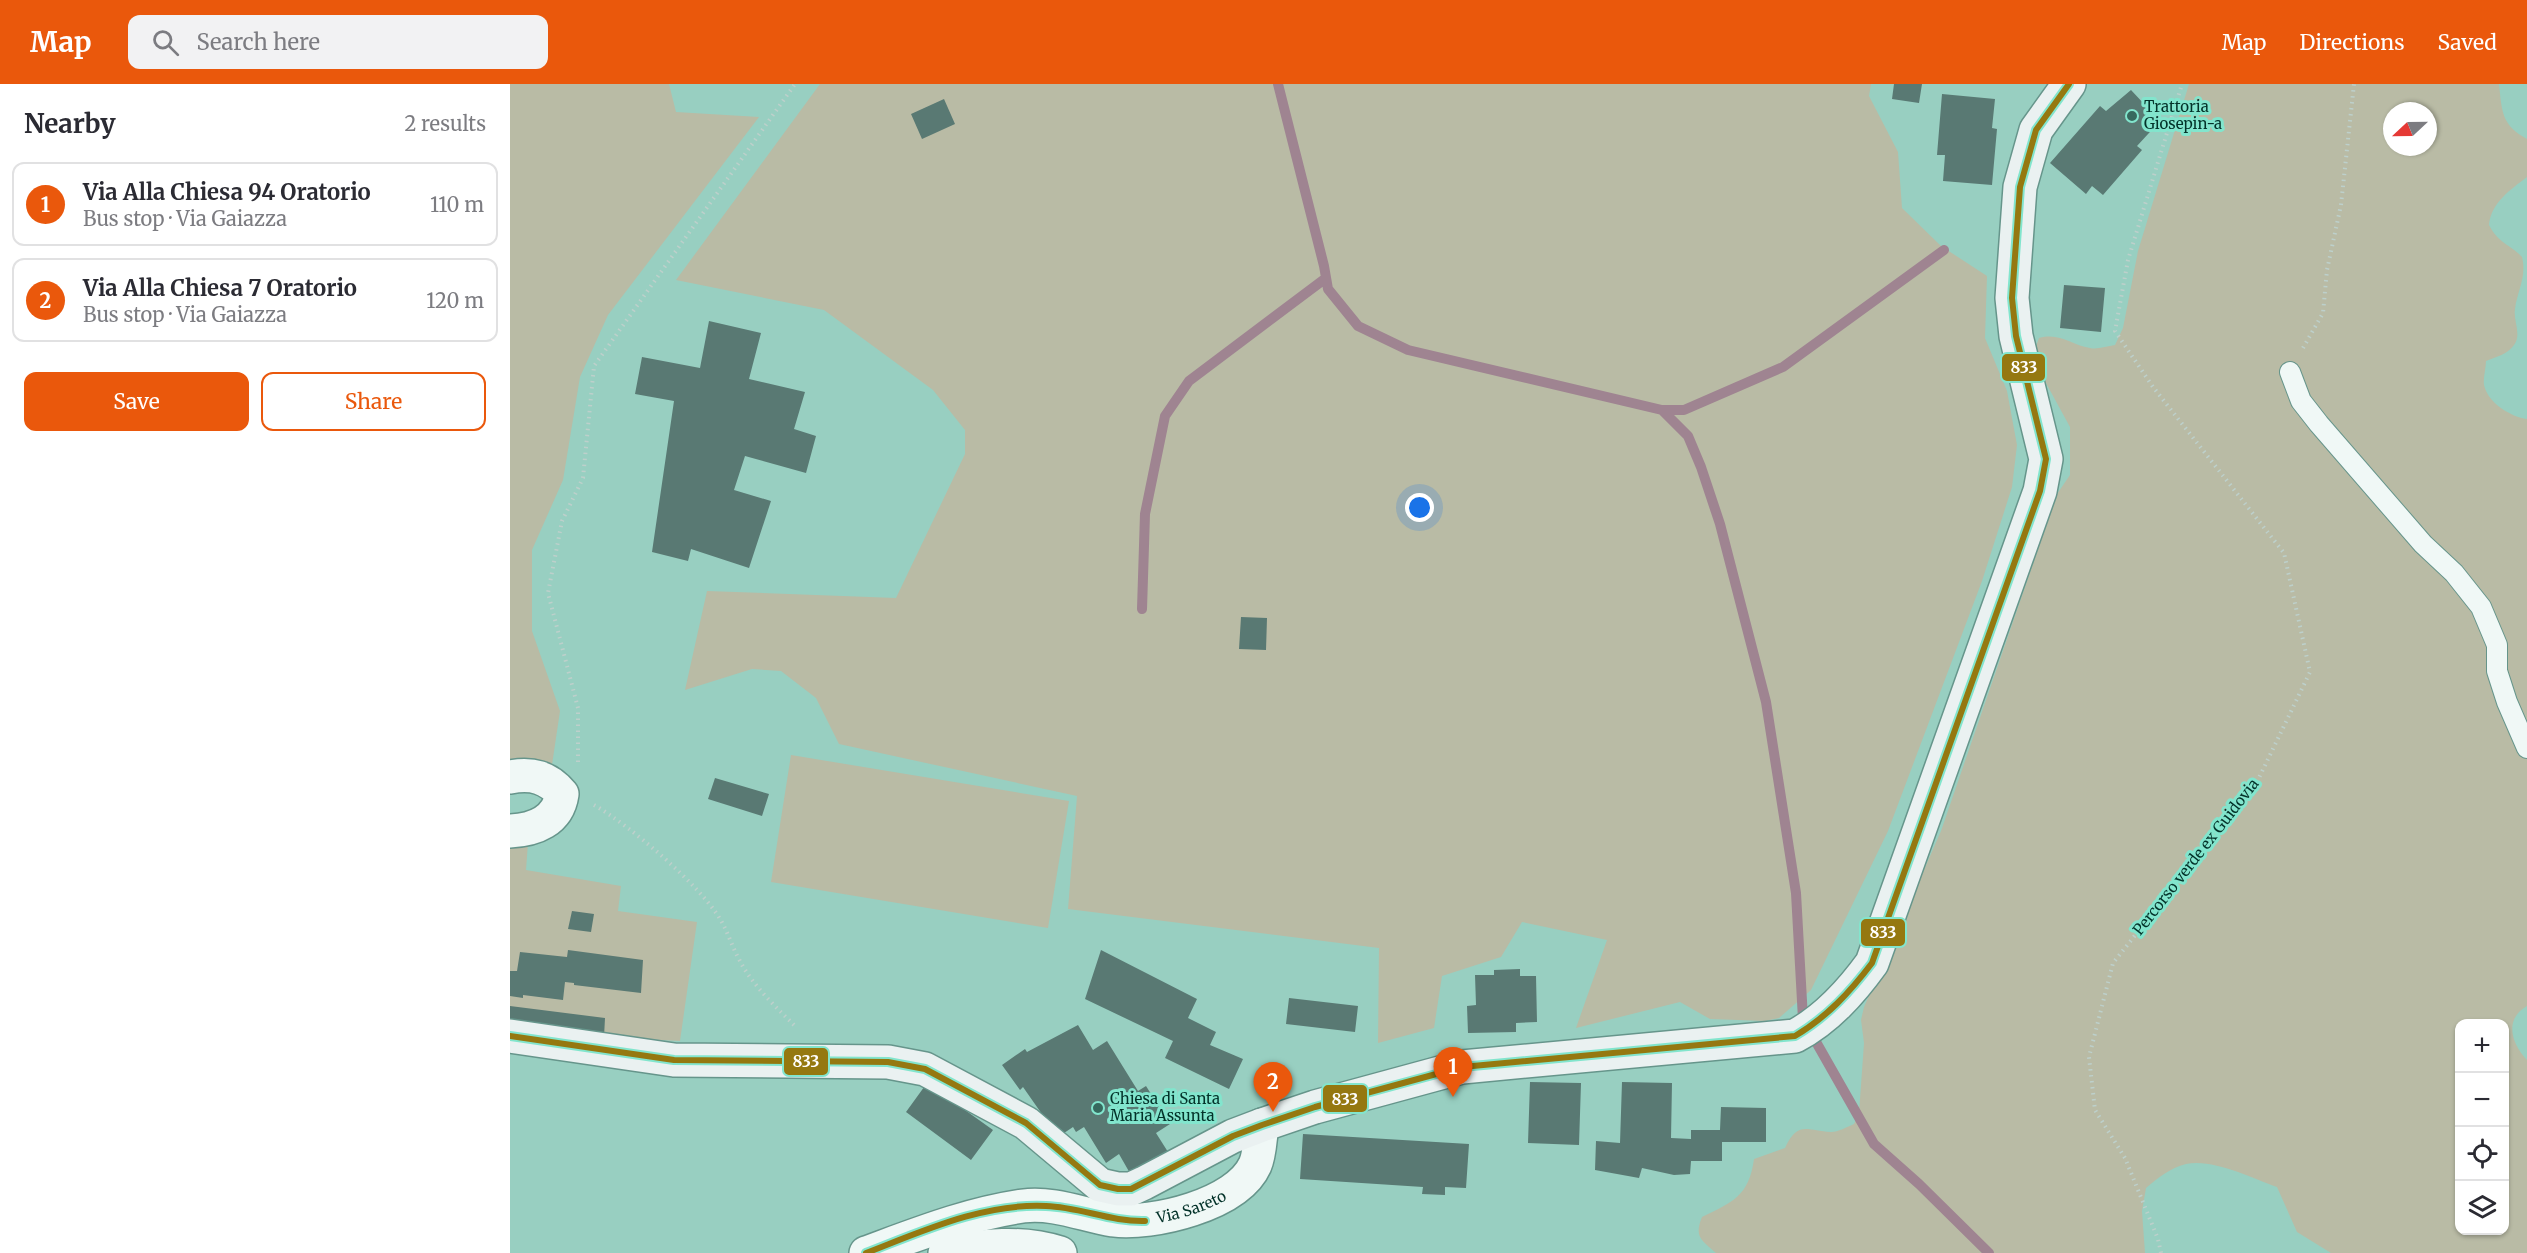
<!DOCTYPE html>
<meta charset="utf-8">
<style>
body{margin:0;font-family:Merriweather,serif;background:#f2f2f3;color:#2b2b33}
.controls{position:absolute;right:18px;bottom:18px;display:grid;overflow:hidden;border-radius:12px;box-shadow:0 2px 4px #0004}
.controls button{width:54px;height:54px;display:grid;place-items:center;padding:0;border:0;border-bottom:2px solid #e1e1e2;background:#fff;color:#2b2b33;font:30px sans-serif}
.compass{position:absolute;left:1873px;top:18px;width:54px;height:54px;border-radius:50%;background:#fff;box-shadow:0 2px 4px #0004;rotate:248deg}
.you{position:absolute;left:910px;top:424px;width:21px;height:21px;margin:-15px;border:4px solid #fff;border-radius:50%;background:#1a73e8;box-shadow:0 0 0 9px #1a73e833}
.badge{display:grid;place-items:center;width:39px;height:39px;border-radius:50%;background:#ea580c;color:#fff;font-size:20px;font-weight:700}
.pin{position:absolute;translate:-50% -50px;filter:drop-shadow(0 2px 3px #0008)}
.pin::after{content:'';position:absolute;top:32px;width:21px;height:18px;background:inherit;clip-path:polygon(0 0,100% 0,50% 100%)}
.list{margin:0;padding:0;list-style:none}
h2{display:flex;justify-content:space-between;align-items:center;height:78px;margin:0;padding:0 24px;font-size:26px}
h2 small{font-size:20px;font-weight:400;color:#7c7c81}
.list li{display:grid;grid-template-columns:39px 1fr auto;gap:18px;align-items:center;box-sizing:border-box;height:84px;margin:0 12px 12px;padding:0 12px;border:2px solid #e1e1e2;border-radius:12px}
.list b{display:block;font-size:22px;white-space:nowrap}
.list p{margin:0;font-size:20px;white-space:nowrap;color:#7c7c81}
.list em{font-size:20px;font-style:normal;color:#7c7c81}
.actions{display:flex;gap:12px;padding:18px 24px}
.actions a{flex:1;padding:14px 0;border:2px solid #ea580c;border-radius:12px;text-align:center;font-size:21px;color:#ea580c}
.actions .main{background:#ea580c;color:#fff}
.icon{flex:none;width:33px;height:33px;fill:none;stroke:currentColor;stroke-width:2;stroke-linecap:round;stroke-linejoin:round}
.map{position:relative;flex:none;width:2017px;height:1169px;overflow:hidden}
header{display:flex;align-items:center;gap:36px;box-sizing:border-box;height:84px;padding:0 30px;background:#ea580c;color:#fff}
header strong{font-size:28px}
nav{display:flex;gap:33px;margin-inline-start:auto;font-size:21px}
.search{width:420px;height:54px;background:#f2f2f3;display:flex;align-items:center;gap:15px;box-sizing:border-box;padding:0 21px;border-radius:12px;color:#7c7c81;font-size:22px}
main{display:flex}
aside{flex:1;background:#fff}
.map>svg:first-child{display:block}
</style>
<header>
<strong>Map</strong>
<div class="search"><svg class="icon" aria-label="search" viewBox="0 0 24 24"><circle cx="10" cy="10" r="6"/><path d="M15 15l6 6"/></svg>Search here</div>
<nav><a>Map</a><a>Directions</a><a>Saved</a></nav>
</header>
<main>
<aside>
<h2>Nearby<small>2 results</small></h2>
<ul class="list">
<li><span class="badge">1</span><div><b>Via Alla Chiesa 94 Oratorio</b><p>Bus stop · Via Gaiazza</p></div><em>110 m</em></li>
<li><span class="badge">2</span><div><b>Via Alla Chiesa 7 Oratorio</b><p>Bus stop · Via Gaiazza</p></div><em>120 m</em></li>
</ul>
<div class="actions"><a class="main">Save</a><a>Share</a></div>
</aside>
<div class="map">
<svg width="2017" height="1169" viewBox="0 0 2017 1169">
<rect width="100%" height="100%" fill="#98cfc1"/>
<path fill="#b9bba5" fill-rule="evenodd" d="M0 0H159L166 28 249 33 98 231 70 293 53 396 22 466V547L50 627 42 681 0 677Z
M310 0H1361L1359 12 1388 68 1392 124 1431 162 1477 192 1475 254 1497 307 1507 361 1502 403 1472 497 1378 747 1301 906 1269 934 1255 937 1200 935 1170 918 1066 944 1097 856 1012 838 991 873 932 892 924 944 868 959 869 864 558 825 567 712 329 660 306 614 271 587 242 585 175 606 197 507 386 514 455 370V346L423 306 314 226 166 196Z
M1679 0H1989C1992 27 1991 41 2017 55V93C2000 106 1981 119 1979 141 1989 160 2000 160 2012 173 2017 193 2007 207 2005 225 2003 237 2012 250 2004 261 1998 270 1986 273 1976 277 1976 284 1973 294 1974 301 1978 319 2001 333 2017 335V922C1994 935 2001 959 2017 976V1169H1821L1787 1148 1767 1103C1742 1094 1702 1074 1676 1080 1660 1084 1648 1094 1636 1104L1632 1127 1635 1169H1206C1191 1156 1184 1153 1192 1133 1223 1118 1239 1112 1244 1075L1275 1064C1288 1036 1297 1047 1321 1048 1328 1048 1337 1043 1344 1040L1349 1029 1354 959 1351 936 1354 923 1431 747 1547 410 1560 391V343L1531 290 1525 265 1529 254C1550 248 1561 261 1580 264 1587 266 1597 262 1605 261L1613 244 1628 167ZM1882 27H1918V63H1882ZM1950 940H1994V1146H1950Z
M281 671 559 717 538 844 261 798Z
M0 759H18L16 786 111 802 108 827 187 838 170 957 94 953 0 939Z"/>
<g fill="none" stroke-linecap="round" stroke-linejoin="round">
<path stroke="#9f8491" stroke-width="10" d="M768 0 814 182 818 205 848 242 898 266 1152 326 1178 352 1191 383 1210 440 1256 618 1286 809 1293 935 1364 1060 1409 1100 1479 1169
M1152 326H1174L1273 283 1434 166
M632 525 635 430 655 332 679 297 816 194"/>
</g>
<path fill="#597973" d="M1384 0H1412L1409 19 1382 15Z
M1621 6 1650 37 1627 62 1632 66 1593 111 1582 102 1576 110 1540 79 1590 22 1596 27Z
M1432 10 1485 15 1482 44 1487 45 1482 101 1433 97 1435 71H1427Z
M434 15 445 40 412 55 401 30Z
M1554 201 1595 204 1591 248 1550 244Z
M199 237 251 249 239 295 295 308 284 345 306 352 296 389 235 372 224 406 261 417 239 484 181 465 178 477 142 468 164 317 125 310 132 273 190 284Z
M731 533 757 534 756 566 729 565Z
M205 694 259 710 252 732 198 715Z
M62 827 84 830 81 848 58 845Z
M58 866 133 876 131 909 64 901V899L55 898 53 916 13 911V914L0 912V887H7L10 868 57 873Z
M591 866 687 915 678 934 706 948 700 961 733 975 719 1005 655 974 663 957 575 915Z
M1010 885V892H1026L1027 938 1006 939V948L958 949 957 922 966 921 965 891H984V886Z
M779 914 848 922 845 948 776 940Z
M0 922 95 934 94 953 0 939Z
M568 941 583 966 597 957 628 1007 636 1002 660 1040 646 1049 658 1068 621 1091 609 1070 596 1079 574 1043 566 1048 563 1043 548 1053 513 1003 510 1006 492 981 515 965 517 968Z
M1020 998 1071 999 1069 1061 1018 1059Z
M1112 998 1162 999 1161 1054 1181 1055V1046H1210L1211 1023 1256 1024V1058H1212V1077H1181L1180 1090 1164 1091 1132 1084 1129 1094 1085 1086 1086 1057 1110 1059Z
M417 999 483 1046 461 1076 396 1028Z
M793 1050 959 1060 956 1104 935 1103V1111L912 1110 913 1103 790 1095Z"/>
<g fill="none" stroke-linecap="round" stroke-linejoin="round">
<defs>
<path id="lane" d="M1780 288 1791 317 1809 340 1913 460 1944 489 1971 523 1987 561V587L1997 618 2017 664"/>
<g id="street">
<path d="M0 693C22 689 38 693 52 710 48 737 25 746 0 747"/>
<path id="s1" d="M356 1169C408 1150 458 1130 513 1122 544 1118 573 1131 603 1136 642 1141 727 1121 745 1081 750 1070 750 1053 752 1041"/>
<path d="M435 1169C473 1161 512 1157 550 1169"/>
</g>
<path id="secondary" d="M0 952 164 976 378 978 415 985 516 1039 590 1101 608 1105H621L634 1099 723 1052 752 1041 805 1023 952 983 1285 952C1317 935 1341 908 1362 879L1530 407 1536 375 1506 252 1502 214 1510 103 1526 46 1559 0"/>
</defs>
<use href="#lane" stroke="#66958b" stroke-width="22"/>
<use href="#street" stroke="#66958b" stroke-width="36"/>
<use href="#secondary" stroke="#66958b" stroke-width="36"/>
<path stroke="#bdd0cb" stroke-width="4" stroke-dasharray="1.5 4.5" stroke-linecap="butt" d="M1793 264 1813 229 1817 186 1831 121 1844 0
M68 678V624L38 509 52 437 73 394 84 282 285 0
M84 721C118 740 190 801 210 835 218 848 222 863 230 877 243 902 266 923 286 943
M1651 1169 1648 1155 1615 1074 1585 1026 1579 973 1603 879 1746 700 1800 588 1774 469 1643 303 1605 247 1618 176 1672 0"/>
<use href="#lane" stroke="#f0f8f6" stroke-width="20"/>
<use href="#street" stroke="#f0f8f6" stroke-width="33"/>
<use href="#secondary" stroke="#eaf1f1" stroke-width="33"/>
<defs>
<path id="bus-1" d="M0 952 164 976 378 978 415 985 516 1039 590 1101 608 1105H621L723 1052 752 1041 805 1023 952 983 1285 952C1317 933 1340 908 1362 879L1530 407 1536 375 1506 252 1502 214 1510 103 1526 46 1559 0
M356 1169C413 1147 473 1119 536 1122 570 1123 601 1138 635 1137"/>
</defs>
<use href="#bus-1" stroke="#82e5cd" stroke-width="10"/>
<use href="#bus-1" stroke="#957810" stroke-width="6"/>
</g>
<g fill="#37695e" stroke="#82e5cd" stroke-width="2">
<circle cx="1622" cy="32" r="6"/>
<circle cx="588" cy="1024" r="6"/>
</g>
<g text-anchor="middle" stroke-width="6" stroke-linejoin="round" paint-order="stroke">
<g font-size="15" fill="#033229" stroke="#82e5cd" text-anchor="start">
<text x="1634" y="28">Trattoria<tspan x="1634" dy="17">Giosepin-a</tspan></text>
<text x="600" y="1020">Chiesa di Santa<tspan x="600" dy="17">Maria Assunta</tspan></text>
</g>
<g font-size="15" fill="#033229" stroke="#82e5cd">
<text transform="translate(1686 773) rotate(-52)" y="5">Percorso verde ex Guidovia</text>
<text dy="5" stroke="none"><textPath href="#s1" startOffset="336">Via Sareto</textPath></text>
</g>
</g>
<g stroke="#82e5cd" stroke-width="2">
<rect x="1491" y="269" width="45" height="29" rx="6" fill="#957810"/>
<rect x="1350" y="834" width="46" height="29" rx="6" fill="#957810"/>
<rect x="273" y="963" width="46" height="29" rx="6" fill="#957810"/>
<rect x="812" y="1000" width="46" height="29" rx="6" fill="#957810"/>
</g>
<g font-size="16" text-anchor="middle" font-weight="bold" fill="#fff">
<text x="1514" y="289">833</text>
<text x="1373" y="854">833</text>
<text x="296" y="983">833</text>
<text x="835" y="1021">833</text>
</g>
</svg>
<div class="controls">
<button>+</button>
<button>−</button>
<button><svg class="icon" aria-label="locate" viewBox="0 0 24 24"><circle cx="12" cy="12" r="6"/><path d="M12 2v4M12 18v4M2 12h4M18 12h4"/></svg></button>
<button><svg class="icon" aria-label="layers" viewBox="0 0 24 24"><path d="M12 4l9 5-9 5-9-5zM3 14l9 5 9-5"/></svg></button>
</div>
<svg class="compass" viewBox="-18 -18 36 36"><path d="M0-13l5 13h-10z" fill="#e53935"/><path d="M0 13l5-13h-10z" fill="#7c7c81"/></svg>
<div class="you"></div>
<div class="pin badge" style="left:943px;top:1013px">1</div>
<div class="pin badge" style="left:763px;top:1028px">2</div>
</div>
</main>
